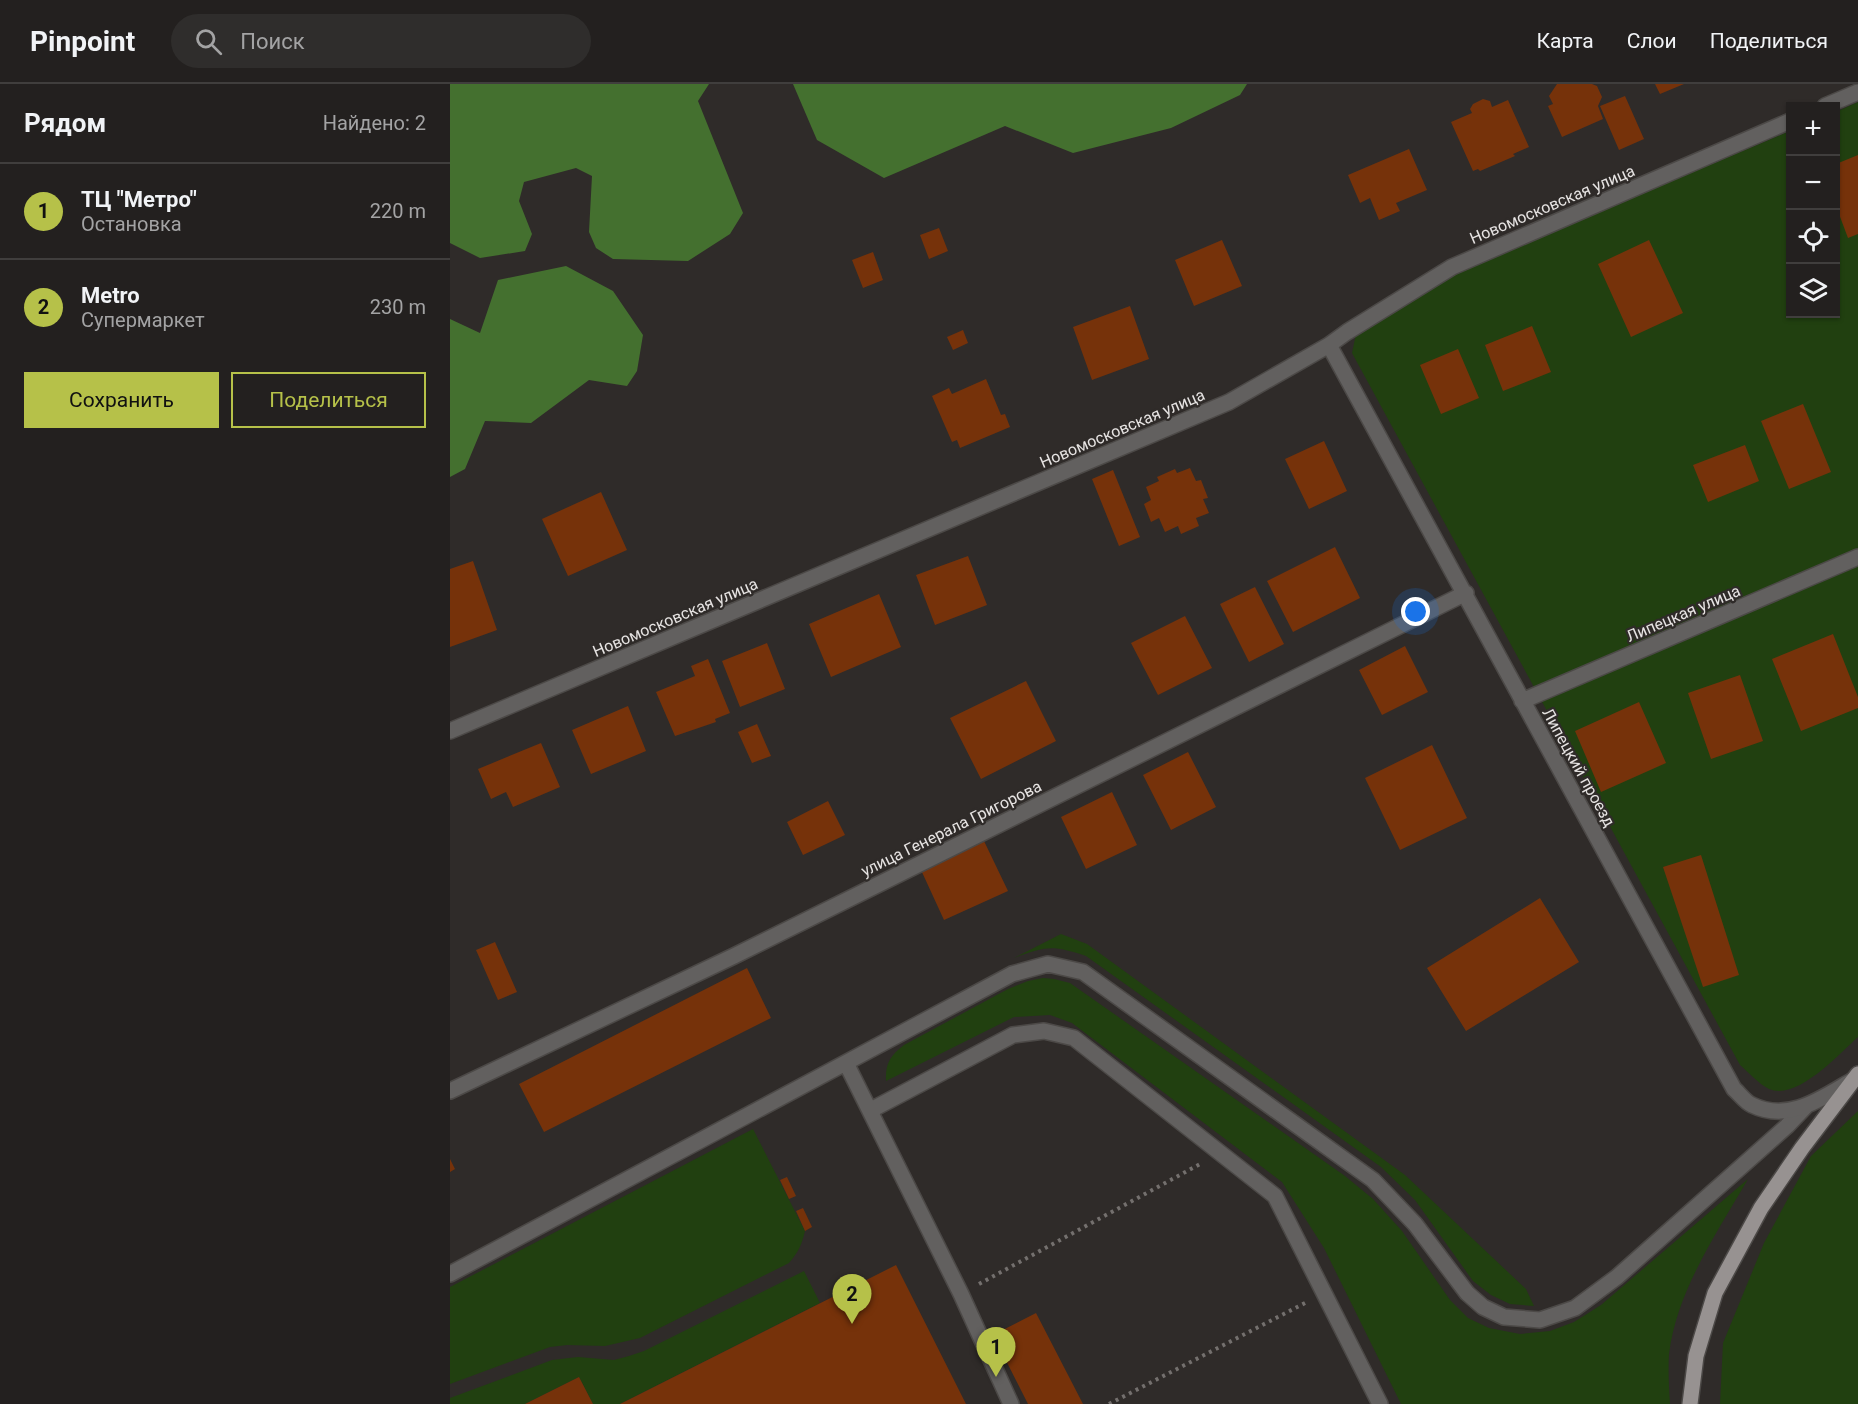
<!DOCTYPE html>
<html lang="ru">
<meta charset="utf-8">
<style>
body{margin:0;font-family:Roboto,sans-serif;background:#2f2d2c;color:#f1f3f6}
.controls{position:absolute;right:18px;top:18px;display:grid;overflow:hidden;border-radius:0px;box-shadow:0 2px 4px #0004}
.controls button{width:54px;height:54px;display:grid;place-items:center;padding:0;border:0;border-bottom:2px solid #403e3d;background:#23201f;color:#f1f3f6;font:30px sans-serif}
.you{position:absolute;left:966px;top:528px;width:21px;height:21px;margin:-15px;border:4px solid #fff;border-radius:50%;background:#1a73e8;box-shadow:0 0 0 9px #1a73e833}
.badge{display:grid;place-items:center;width:39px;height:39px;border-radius:50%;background:#b6c149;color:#111;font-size:20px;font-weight:700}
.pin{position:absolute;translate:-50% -50px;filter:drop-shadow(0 2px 3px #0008)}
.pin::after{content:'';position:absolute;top:32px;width:21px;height:18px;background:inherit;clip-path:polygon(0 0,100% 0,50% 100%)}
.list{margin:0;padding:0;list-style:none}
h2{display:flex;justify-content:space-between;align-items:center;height:78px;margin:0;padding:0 24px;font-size:26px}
h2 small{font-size:20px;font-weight:400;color:#a3a3a4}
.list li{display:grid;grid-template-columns:39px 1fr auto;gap:18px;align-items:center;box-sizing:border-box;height:96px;padding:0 24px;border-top:2px solid #403e3d}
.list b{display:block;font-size:22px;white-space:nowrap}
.list p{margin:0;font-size:20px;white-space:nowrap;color:#a3a3a4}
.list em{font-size:20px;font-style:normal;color:#a3a3a4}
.actions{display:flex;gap:12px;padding:18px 24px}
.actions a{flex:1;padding:14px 0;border:2px solid #b6c149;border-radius:0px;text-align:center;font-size:21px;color:#b6c149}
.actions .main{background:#b6c149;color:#111}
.icon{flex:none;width:33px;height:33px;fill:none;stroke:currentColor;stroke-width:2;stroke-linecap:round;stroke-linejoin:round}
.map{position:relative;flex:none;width:1408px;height:1320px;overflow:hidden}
header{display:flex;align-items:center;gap:36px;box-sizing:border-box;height:84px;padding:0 30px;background:#23201f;border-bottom:2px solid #403e3d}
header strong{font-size:28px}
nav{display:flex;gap:33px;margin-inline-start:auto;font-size:21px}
.search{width:420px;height:54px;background:#2f2d2c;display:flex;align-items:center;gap:15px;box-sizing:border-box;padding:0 21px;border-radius:33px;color:#a3a3a4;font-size:22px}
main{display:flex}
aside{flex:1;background:#23201f}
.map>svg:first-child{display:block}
</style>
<header>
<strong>Pinpoint</strong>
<div class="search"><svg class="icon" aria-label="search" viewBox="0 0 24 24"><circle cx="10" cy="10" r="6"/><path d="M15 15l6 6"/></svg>Поиск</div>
<nav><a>Карта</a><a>Слои</a><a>Поделиться</a></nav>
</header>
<main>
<aside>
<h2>Рядом<small>Найдено: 2</small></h2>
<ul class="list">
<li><span class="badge">1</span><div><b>ТЦ &quot;Метро&quot;</b><p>Остановка</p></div><em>220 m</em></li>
<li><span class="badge">2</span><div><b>Metro</b><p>Супермаркет</p></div><em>230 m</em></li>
</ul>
<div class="actions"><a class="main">Сохранить</a><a>Поделиться</a></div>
</aside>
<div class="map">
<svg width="1408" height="1320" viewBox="0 0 1408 1320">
<rect width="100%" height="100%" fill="#2f2b29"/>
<path fill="#214010" d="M1408 18V953C1389 970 1347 1017 1319 1005 1309 1000 1298 988 1290 981L902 269 906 250 980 199 1340 47V230H1386V28Z
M611 850 637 860 955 1091 1076 1205 1084 1222 1060 1220 1041 1211 1023 1197 965 1116 931 1083 636 872C602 861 597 862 564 874Z
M593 894 604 895 620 899 895 1092 923 1115 952 1147 1000 1216 1018 1234 1039 1244 1070 1250 1100 1247 1124 1238 1151 1221 1298 1095C1267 1149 1227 1206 1219 1270 1218 1286 1219 1304 1220 1320H951L874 1164 832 1098 622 939 600 931 564 933 436 997C435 979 441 971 454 961L558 905 578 897Z
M1408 1027V1320H1270L1273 1259 1314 1159 1361 1072Z
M303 1045 355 1147C352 1160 348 1169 339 1179L190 1254 155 1262 117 1261 100 1263 0 1300V1203Z
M354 1187 370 1219 170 1320H143L129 1293 75 1320H0V1314L102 1276 128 1273 164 1276 179 1272 194 1267Z"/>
<path fill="#44702f" d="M0 0H259L248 17 293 129 280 150 238 177 163 175 146 164 139 148 142 92 126 84 74 98 69 117 82 150 75 167 30 174 0 159Z
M343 0H797L790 11 721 44 623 69 555 42 434 94 367 56Z
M116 182 163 207 193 251 187 287 177 302 139 296 81 339 35 337 15 385 0 393V235L30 249 48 196Z"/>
<path fill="#76320a" d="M1107 0H1142L1147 2 1152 13 1148 22 1153 35 1112 53 1098 22 1103 20 1099 12Z
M1205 0H1234L1210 10Z
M1175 12 1194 55 1169 66 1150 22Z
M1033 15 1040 17 1042 23 1058 16 1079 63 1063 70 1065 72 1030 87 1028 85 1023 87 1001 38 1022 29 1020 25 1023 20Z
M959 65 977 106 946 119 950 127 929 136 920 114 910 119 898 91Z
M1408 71V150L1398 154 1386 122V80Z
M489 144 498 167 479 175 470 151Z
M772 156 792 202 744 222 725 176Z
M1199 156 1233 229 1181 253 1148 180Z
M423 168 433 196 413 204 402 176Z
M680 222 699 275 642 296 623 243Z
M1082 242 1101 288 1053 307 1035 261Z
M513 246 518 259 503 266 497 253Z
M1008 265 1029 314 991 330 970 281Z
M536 295 551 331 555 330 560 343 510 364 507 356 502 358 482 312 499 304 502 310Z
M1353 320 1381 388 1339 405 1311 337Z
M874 357 897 407 859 425 835 375Z
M1295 361 1309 397 1258 418 1243 381Z
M740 384 746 397 751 396 758 414 753 415 759 429 746 434 749 442 731 450 728 442 715 448 709 434 701 438 694 420 701 416 696 403 709 397 707 393 725 385 727 389Z
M663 386 690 453 669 462 642 395Z
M151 408 177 466 118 492 92 435Z
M885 463 910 514 843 548 817 497Z
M518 472 537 521 485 541 466 491Z
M23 477 47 546 0 563V485Z
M805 503 834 560 799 578 770 520Z
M429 510 451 563 381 593 359 540Z
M735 532 762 584 708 611 681 559Z
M1383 550 1408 613V624L1351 647 1322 575Z
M317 559 335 605 290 623 272 577Z
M955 562 978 608 932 631 909 586Z
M258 575 280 629 265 635 266 638 225 652 206 608 245 592 241 582Z
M1290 591 1313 657 1261 675 1238 609Z
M576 597 606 657 531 695 500 634Z
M1189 618 1216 679 1151 708 1125 647Z
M178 622 196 667 141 690 122 646Z
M307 640 321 672 302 679 288 648Z
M91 659 110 703 63 723 56 708 41 715 28 685Z
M982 661 1017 734 950 766 915 694Z
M738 668 766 723 721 746 693 691Z
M662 708 687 761 636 785 611 733Z
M378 717 395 751 353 771 337 738Z
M534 757 558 807 494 836 471 786Z
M1251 771 1289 891 1253 903 1213 783Z
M1090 814 1129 878 1016 947 977 884Z
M45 858 67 908 48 916 26 866Z
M297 884 321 934 94 1048 69 1000Z
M0 1075 5 1085 0 1088Z
M337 1093 346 1112 339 1115 330 1096Z
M353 1124 362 1143 355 1147 346 1127Z
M446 1181 516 1320H170L190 1310Z
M586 1229 633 1320H578L543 1251Z
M129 1293 143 1320H75Z"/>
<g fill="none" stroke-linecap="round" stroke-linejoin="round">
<defs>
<path id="service" d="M396 979 511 1210 561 1320
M421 1026 563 951 594 947 624 954 825 1112 930 1320
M0 1190 562 890 598 880 633 888 923 1096 965 1140 1017 1209 1033 1223 1054 1233 1090 1236 1125 1224 1167 1193 1337 1042 1355 1023"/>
<path id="minor" d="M1375 22 1408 8
M879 261 1284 1005C1290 1010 1295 1018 1302 1021 1339 1039 1372 1014 1403 996
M1072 617 1408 473
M0 647 779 318 879 261 897 248 1002 183 1340 37
M0 1007 284 872 1016 509"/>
<path id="primary" d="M1240 1320 1246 1272 1265 1209 1311 1124 1352 1064 1408 990"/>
</defs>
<use href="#service" stroke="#4c4947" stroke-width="18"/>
<use href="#minor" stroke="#4c4947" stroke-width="18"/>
<use href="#primary" stroke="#4c4947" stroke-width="18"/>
<path stroke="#74706e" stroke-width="4" stroke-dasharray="3 4.5" stroke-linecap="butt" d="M529 1200 752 1079
M659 1320 857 1218"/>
<use href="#service" stroke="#62605f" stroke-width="15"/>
<use href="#minor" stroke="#62605f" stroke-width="15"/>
<use href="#primary" stroke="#979291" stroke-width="15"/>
</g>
<g text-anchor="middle" stroke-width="4.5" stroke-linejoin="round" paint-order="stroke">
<g font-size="16" fill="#e7e4e3" stroke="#2f2b29">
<text transform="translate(1102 120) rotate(-23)" y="6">Новомосковская улица</text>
<text transform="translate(672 344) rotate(-23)" y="6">Новомосковская улица</text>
<text transform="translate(1233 529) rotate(-23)" y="6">Липецкая улица</text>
<text transform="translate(225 533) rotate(-23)" y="6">Новомосковская улица</text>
<text transform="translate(1129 683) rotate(61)" y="6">Липецкий проезд</text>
<text transform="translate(501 744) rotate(-26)" y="6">улица Генерала Григорова</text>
</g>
</g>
</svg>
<div class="controls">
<button>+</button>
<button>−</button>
<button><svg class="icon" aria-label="locate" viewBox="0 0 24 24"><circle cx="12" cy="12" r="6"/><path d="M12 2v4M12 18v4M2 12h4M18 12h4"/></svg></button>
<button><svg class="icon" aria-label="layers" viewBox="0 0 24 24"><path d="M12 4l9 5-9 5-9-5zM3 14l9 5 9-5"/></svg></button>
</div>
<div class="you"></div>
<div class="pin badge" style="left:546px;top:1293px">1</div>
<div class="pin badge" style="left:402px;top:1240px">2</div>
</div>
</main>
